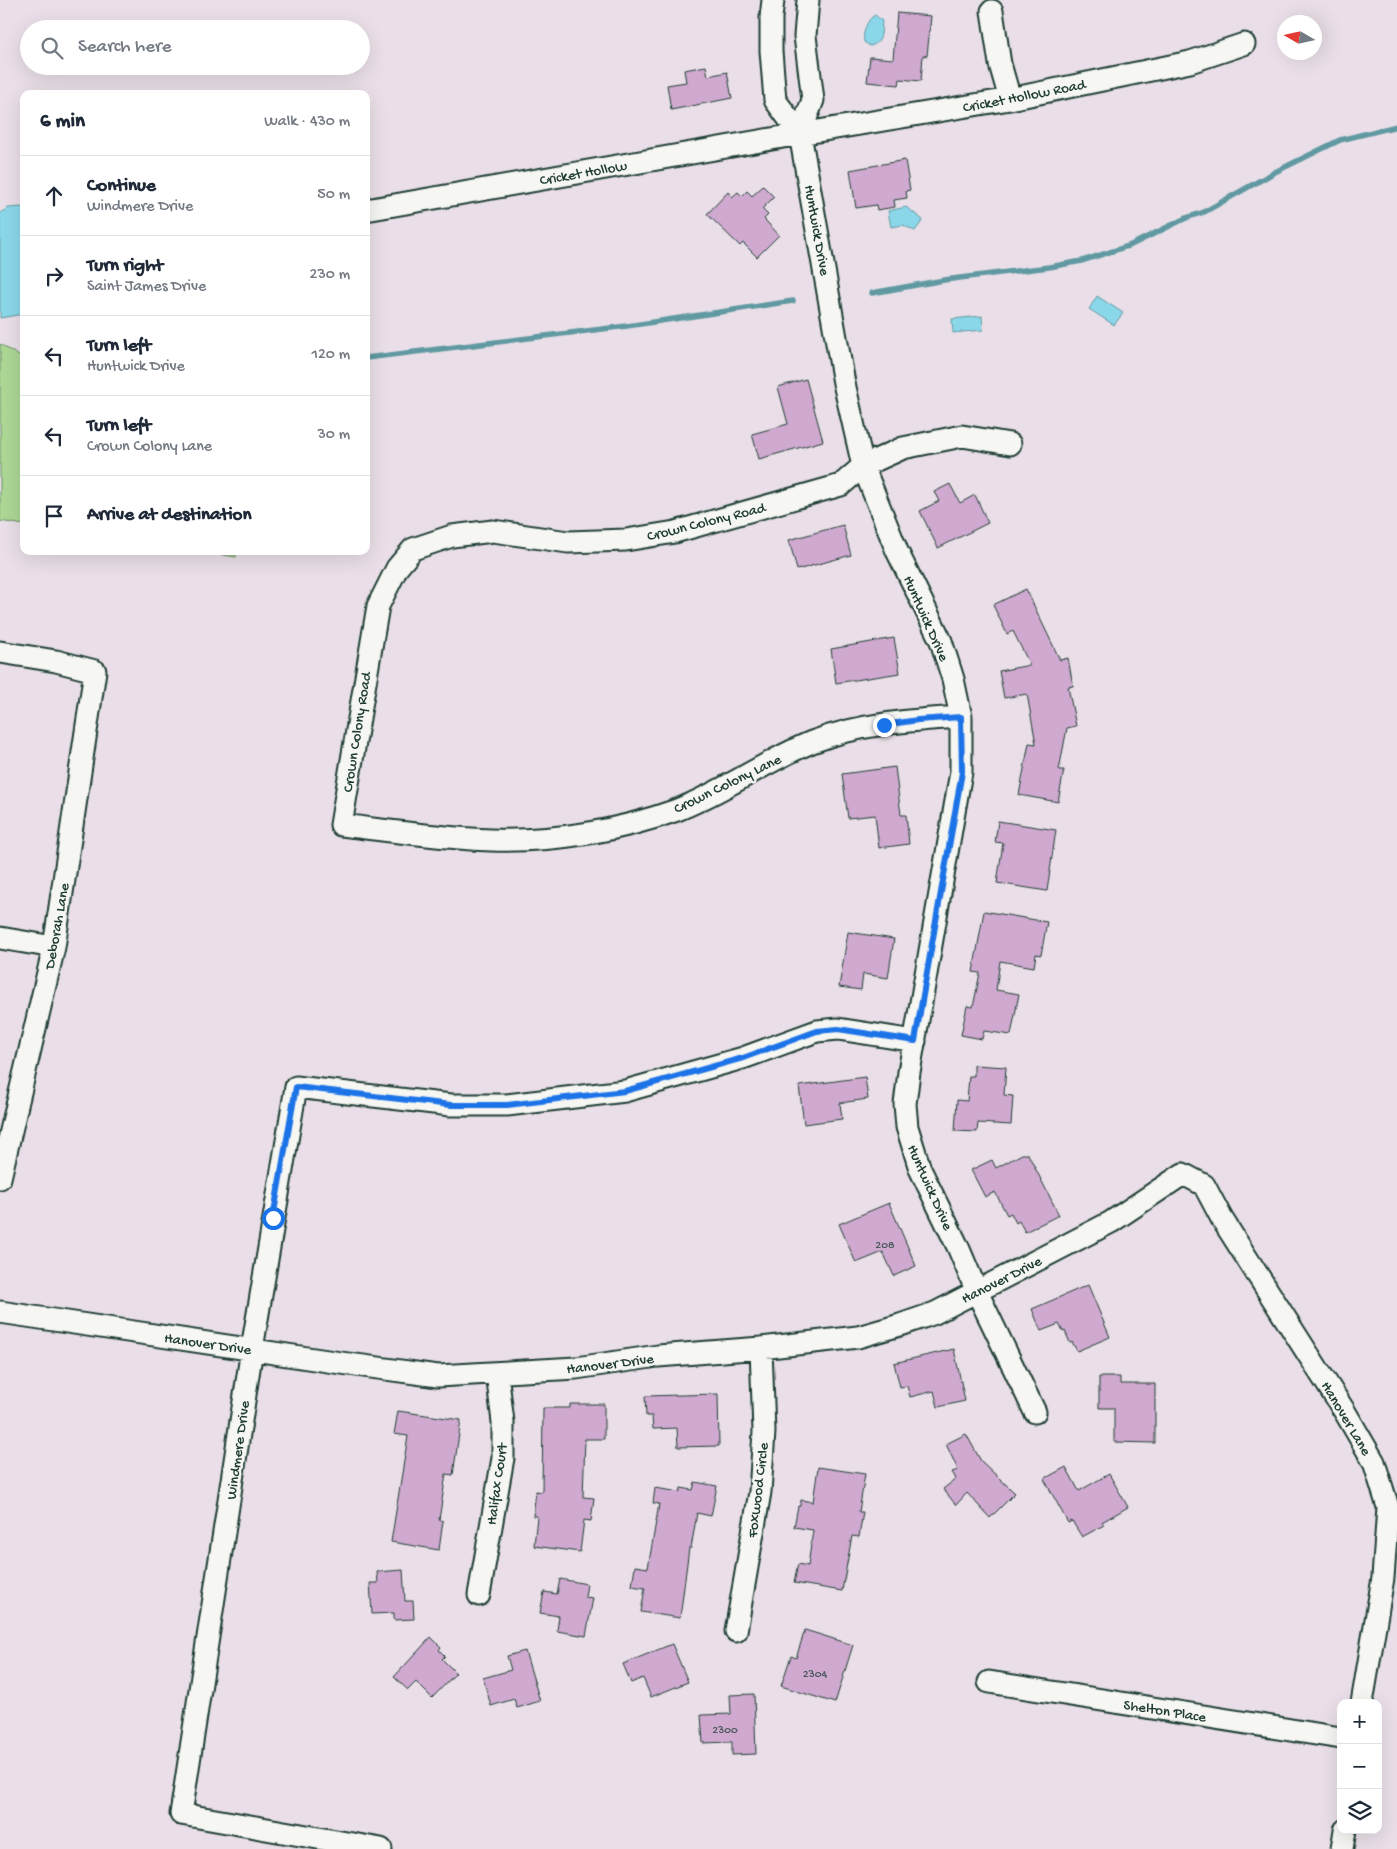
<!DOCTYPE html>
<meta charset="utf-8">
<style>
body{margin:0;font-family:"Gochi Hand",sans-serif;background:#f6f6f7;color:#1f2937}
.controls{position:absolute;right:15px;bottom:15px;display:grid;overflow:hidden;border-radius:10px;box-shadow:0 5px 20px #0002}
.controls button{width:45px;height:45px;display:grid;place-items:center;padding:0;border:0;border-bottom:1px solid #e0e1e3;background:#fff;color:#1f2937;font:25px sans-serif}
.compass{position:absolute;left:1277px;top:15px;width:45px;height:45px;border-radius:50%;background:#fff;box-shadow:0 5px 20px #0002;rotate:279deg}
.stop{position:absolute;width:15px;height:15px;margin:-11px;border:4px solid #1a73e8;border-radius:50%;background:#fff}
.stop.end{background:#1a73e8;border-color:#fff;box-shadow:0 1px 5px #0008}
.list{margin:0;padding:0;list-style:none}
h2{display:flex;justify-content:space-between;align-items:center;height:65px;margin:0;padding:0 20px;font-size:21px}
h2 small{font-size:16px;font-weight:400;color:#747a83}
.list li{display:grid;grid-template-columns:32px 1fr auto;gap:15px;align-items:center;box-sizing:border-box;height:80px;padding:0 20px;border-top:1px solid #e0e1e3}
.list b{display:block;font-size:19px;white-space:nowrap}
.list p{margin:0;font-size:16px;white-space:nowrap;color:#747a83}
.list em{font-size:16px;font-style:normal;color:#747a83}
.icon{flex:none;width:28px;height:28px;fill:none;stroke:currentColor;stroke-width:2;stroke-linecap:round;stroke-linejoin:round}
.map{position:relative;flex:none;width:1397px;height:1849px;overflow:hidden}
.search{position:absolute;background:#fff;box-shadow:0 5px 20px #0002;left:20px;top:20px;width:350px;height:55px;display:flex;align-items:center;gap:12px;box-sizing:border-box;padding:0 18px;border-radius:28px;color:#747a83;font-size:19px}
.panel{position:absolute;background:#fff;box-shadow:0 5px 20px #0002;left:20px;top:90px;width:350px;height:465px;border-radius:10px}
.map>svg:first-child{display:block}
</style>
<div class="map">
<svg width="1397" height="1849" viewBox="0 0 1397 1849">
<rect width="100%" height="100%" fill="#eadfe8"/>
<filter id="ink" filterUnits="userSpaceOnUse"><feTurbulence type="fractalNoise" baseFrequency=".02" numOctaves="2"/><feDisplacementMap in="SourceGraphic" scale="10" xChannelSelector="R" yChannelSelector="G"/><feConvolveMatrix kernelMatrix="1 2 1 2 8 2 1 2 1" color-interpolation-filters="sRGB"/></filter>
<g filter="url(#ink)">
<path fill="#acd795" stroke="#668a64" d="M0 344 24 359V525L0 521Z
M198 551H237L236 557Z"/>
<path fill="#8bd7ea" stroke="#6099a1" d="M875 15 882 21C881 32 883 43 870 46L864 42C862 33 867 19 875 15Z
M22 207 24 208V314L0 318V213L8 208Z
M906 207 923 220 915 231 903 225 891 227 888 211Z
M1097 296 1123 313 1114 325 1089 309Z
M982 316 983 330 953 333 952 319Z"/>
<g fill="none" stroke-linecap="round" stroke-linejoin="round">
<path stroke="#6099a1" stroke-width="5.5" d="M872 293 944 280 1049 267 1082 261 1131 245 1186 218 1204 212 1275 172 1340 140 1397 126
M366 358 627 326 793 301"/>
</g>
<path fill="#cfa9d0" stroke="#1f3d34" d="M897 13 931 16 927 56 923 55 921 81 900 79 899 85 867 82 870 57 893 59Z
M706 66 708 76 727 72 732 98 671 110 667 85 686 82 684 70Z
M905 160 910 190 906 191 907 198 894 200 895 207 877 210 876 205 856 208 850 170Z
M763 186 774 197 762 209 768 215 764 219 779 235 757 257 743 243 740 246 707 214 728 192 732 197 738 192 742 196 747 191 752 196Z
M806 379 823 441 759 459 752 434 788 424 778 387Z
M950 484 960 503 975 495 988 523 938 548 920 511 939 501 934 492Z
M843 525 851 555 797 570 789 540Z
M1026 589 1060 660 1068 658 1073 686 1068 687 1076 726 1067 728 1059 770H1064L1058 802 1019 795 1029 743 1036 744 1027 694 1004 698 999 671 1030 665 1013 631 1007 634 993 605Z
M894 638 900 673 836 683 831 649Z
M895 767 901 815H906L909 844 879 848 875 815 848 818 842 774Z
M998 821 1056 830 1047 891 997 883 1003 843 995 842Z
M984 911 1047 922 1041 955 1036 954 1034 967 1000 961 996 990 1019 994 1011 1035 984 1031 982 1039 961 1035 967 1006 973 1007 980 973 973 972Z
M848 932 894 939 888 978 863 974 861 990 839 987Z
M974 1065 1006 1067 1004 1095 1013 1096 1011 1125 978 1123 977 1132 955 1131 957 1100 967 1101 969 1076H974Z
M865 1077 868 1099 840 1103 842 1119 804 1124 799 1086Z
M1022 1154H1028L1059 1215 1025 1232 1019 1221 1016 1223 1011 1213 1007 1215 995 1192 985 1197 971 1170 992 1160 996 1168Z
M889 1203 916 1266 894 1276 883 1252 856 1263 839 1224Z
M1088 1285 1110 1337 1077 1351 1072 1342 1070 1343 1065 1331 1063 1332 1059 1324 1041 1331 1032 1309Z
M954 1349 965 1401 938 1407 934 1391 910 1397 907 1386 900 1387 894 1363Z
M1099 1377H1120V1384H1155V1443L1114 1442V1408H1099Z
M718 1394 719 1446 678 1447 677 1428 653 1429 652 1416H646L645 1396Z
M570 1404H604V1439H585L583 1497 594 1498 591 1521 584 1520 580 1552 534 1546 537 1516H533L536 1491 542 1492 543 1408H570Z
M398 1411 461 1420 453 1475 446 1474 439 1520 443 1521 439 1550 391 1542 408 1436 394 1434Z
M966 1434 981 1461 1015 1493 990 1518 967 1493 956 1505 943 1489 956 1479 952 1472 958 1470 946 1444Z
M818 1467 865 1474 859 1512H863L859 1537 852 1536 842 1591 794 1583 798 1564 808 1566 813 1530 794 1527 798 1506H800L801 1500 813 1502Z
M1066 1467 1079 1491 1109 1474 1128 1507 1102 1522 1104 1525 1082 1537 1072 1521 1068 1523 1044 1479Z
M695 1482 717 1486 711 1516 697 1513 691 1548H689L680 1618 641 1612 645 1588 632 1586 635 1566 648 1568 659 1504 653 1503 655 1488 680 1492 681 1488 693 1490Z
M403 1570 405 1601H413L414 1619 394 1620V1613L372 1614 370 1583H378L377 1572Z
M560 1579 587 1584 585 1597 593 1598 586 1636 557 1631 559 1616 540 1613 544 1592 557 1594Z
M805 1630 853 1645 835 1703 781 1686 791 1656 796 1658Z
M431 1637 441 1647 439 1650 445 1656 442 1659 456 1673 432 1698 416 1682 408 1690 394 1677Z
M672 1644 688 1682 651 1697 643 1678 631 1683 623 1664Z
M525 1651 540 1701 517 1708 514 1699 491 1706 483 1678 511 1670 507 1656Z
M754 1694 756 1754 732 1755V1742L703 1743 701 1715 731 1714 730 1695Z"/>
<g fill="none" stroke-linecap="round" stroke-linejoin="round">
<defs>
<path id="minor" d="M773 0 771 18V51L775 100 800 134 844 383 863 466 897 551 941 641 953 679 961 717V772L909 1072 905 1104 907 1127 920 1169 958 1247 977 1292 1035 1412
M992 11 1000 64 1010 99
M800 134 813 100 805 36 808 0
M366 210 800 134 1010 99 1190 62 1244 44
M0 652 56 661 95 671 54 947 0 1178
M961 717C911 720 858 724 812 742 765 761 724 792 677 810 619 831 553 842 491 840 441 838 391 831 341 825L378 606 397 568 413 549 452 536 493 531 568 542 626 540 675 532 841 485 863 466 903 448 962 436 1010 444
M0 938 54 947
M0 1312 341 1363 438 1376 576 1368 658 1356 761 1348 858 1337 900 1325 935 1313 1111 1222 1183 1174 1204 1185 1222 1219 1345 1412 1374 1462 1388 1507 1383 1578 1362 1703
M479 1595 503 1458V1422L497 1373
M736 1631 760 1492 764 1432 761 1348
M989 1682 1341 1738
M381 1849 181 1814 252 1349 296 1087 451 1105H507L625 1091 743 1058 817 1031 838 1029 915 1041
M1342 1849 1345 1830"/>
</defs>
<use href="#minor" stroke="#1f3d34" stroke-width="25"/>
<use href="#minor" stroke="#f6f6f2" stroke-width="21"/>
</g>
</g>
<g fill="none" stroke-linecap="round" stroke-linejoin="round" filter="url(#ink)">
<path stroke="#1a73e8" stroke-width="6" d="M273 1218 296 1087 451 1105H507L625 1091 743 1058 817 1031 838 1029 915 1041 962 772 961 717 918 720 884 725"/>
</g>
<g text-anchor="middle" stroke-width="4.5" stroke-linejoin="round" paint-order="stroke">
<g font-size="12" fill="#4b585b">
<text x="885" y="1248">208</text>
<text x="815" y="1677">2304</text>
<text x="725" y="1733">2300</text>
</g>
<g font-size="15" fill="#1f3d34" stroke="#f6f6f2">
<text transform="translate(1024 95) rotate(-11)" y="5">Cricket Hollow Road</text>
<text transform="translate(583 172) rotate(-10)" y="5">Cricket Hollow</text>
<text transform="translate(818 230) rotate(80)" y="5">Huntwick Drive</text>
<text transform="translate(706 521) rotate(-14)" y="5">Crown Colony Road</text>
<text transform="translate(927 618) rotate(66)" y="5">Huntwick Drive</text>
<text transform="translate(356 732) rotate(-81)" y="5">Crown Colony Road</text>
<text transform="translate(727 783) rotate(-26)" y="5">Crown Colony Lane</text>
<text transform="translate(56 926) rotate(-80)" y="5">Deborah Lane</text>
<text transform="translate(931 1187) rotate(66)" y="5">Huntwick Drive</text>
<text transform="translate(1001 1279) rotate(-27)" y="5">Hanover Drive</text>
<text transform="translate(208 1343) rotate(8)" y="5">Hanover Drive</text>
<text transform="translate(610 1363) rotate(-7)" y="5">Hanover Drive</text>
<text transform="translate(1347 1418) rotate(59)" y="5">Hanover Lane</text>
<text transform="translate(237 1450) rotate(-82)" y="5">Windmere Drive</text>
<text transform="translate(496 1484) rotate(-82)" y="5">Halifax Court</text>
<text transform="translate(757 1490) rotate(-83)" y="5">Foxwood Circle</text>
<text transform="translate(1165 1710) rotate(9)" y="5">Shelton Place</text>
</g>
</g>
</svg>
<div class="controls">
<button>+</button>
<button>−</button>
<button><svg class="icon" aria-label="layers" viewBox="0 0 24 24"><path d="M12 4l9 5-9 5-9-5zM3 14l9 5 9-5"/></svg></button>
</div>
<svg class="compass" viewBox="-18 -18 36 36"><path d="M0-13l5 13h-10z" fill="#e53935"/><path d="M0 13l5-13h-10z" fill="#747a83"/></svg>
<div class="stop" style="left:273px;top:1218px"></div>
<div class="stop end" style="left:884px;top:725px"></div>
<div class="search"><svg class="icon" aria-label="search" viewBox="0 0 24 24"><circle cx="10" cy="10" r="6"/><path d="M15 15l6 6"/></svg>Search here</div>
<section class="panel">
<h2>6 min<small>Walk · 430 m</small></h2>
<ul class="list">
<li><svg class="icon" aria-label="ahead" viewBox="0 0 24 24"><path d="M12 20V5M6 11l6-6 6 6"/></svg><div><b>Continue</b><p>Windmere Drive</p></div><em>50 m</em></li>
<li><svg class="icon" aria-label="right" viewBox="0 0 24 24"><path d="M7 20v-9h11M14 6l5 5-5 5"/></svg><div><b>Turn right</b><p>Saint James Drive</p></div><em>230 m</em></li>
<li><svg class="icon" aria-label="left" viewBox="0 0 24 24"><path d="M17 20v-9H6M10 6l-5 5 5 5"/></svg><div><b>Turn left</b><p>Huntwick Drive</p></div><em>120 m</em></li>
<li><svg class="icon" aria-label="left" viewBox="0 0 24 24"><path d="M17 20v-9H6M10 6l-5 5 5 5"/></svg><div><b>Turn left</b><p>Crown Colony Lane</p></div><em>30 m</em></li>
<li><svg class="icon" aria-label="arrive" viewBox="0 0 24 24"><path d="M6 21V4h12l-3 4 3 4H6"/></svg><div><b>Arrive at destination</b></div></li>
</ul>
</section>
</div>
